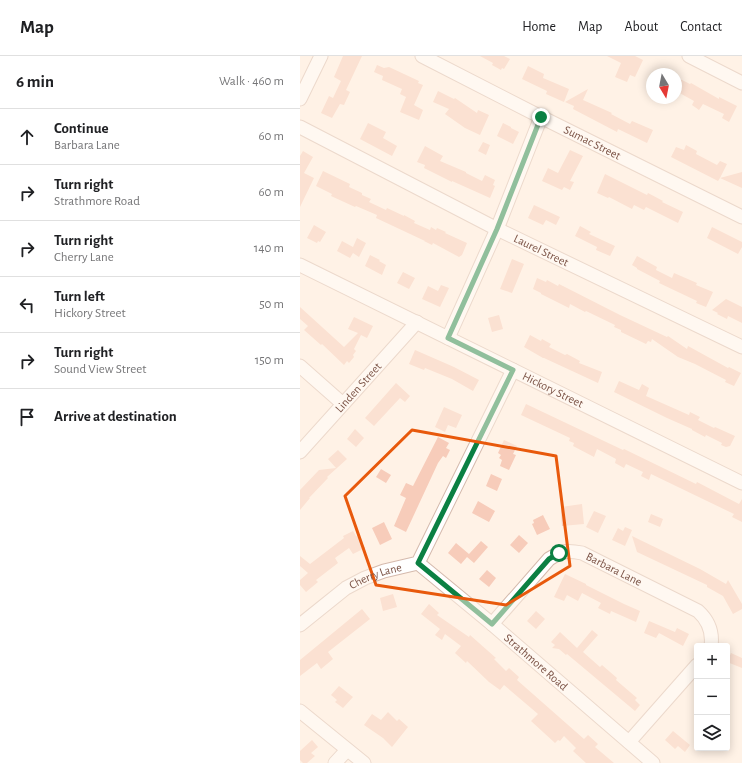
<!DOCTYPE html>
<meta charset="utf-8">
<style>
body{margin:0;font-family:"Alegreya Sans",sans-serif;background:#f6f6f6;color:#202124}
.controls{position:absolute;right:12px;bottom:12px;display:grid;overflow:hidden;border-radius:4px;box-shadow:0 2px 10px #0003}
.controls button{width:36px;height:36px;display:grid;place-items:center;padding:0;border:0;border-bottom:1px solid #e0e0e0;background:#fff;color:#202124;font:20px sans-serif}
.compass{position:absolute;left:346px;top:12px;width:36px;height:36px;border-radius:50%;background:#fff;box-shadow:0 2px 10px #0003;rotate:170deg}
.stop{position:absolute;width:12px;height:12px;margin:-9px;border:3px solid #0b8043;border-radius:50%;background:#fff}
.stop.end{background:#0b8043;border-color:#fff;box-shadow:0 1px 4px #0008}
.list{margin:0;padding:0;list-style:none}
h2{display:flex;justify-content:space-between;align-items:center;height:52px;margin:0;padding:0 16px;font-size:17px}
h2 small{font-size:13px;font-weight:400;color:#757577}
.list li{display:grid;grid-template-columns:26px 1fr auto;gap:12px;align-items:center;box-sizing:border-box;height:56px;padding:0 16px;border-top:1px solid #e0e0e0}
.list b{display:block;font-size:15px;white-space:nowrap}
.list p{margin:0;font-size:13px;white-space:nowrap;color:#757577}
.list em{font-size:13px;font-style:normal;color:#757577}
.icon{flex:none;width:22px;height:22px;fill:none;stroke:currentColor;stroke-width:2;stroke-linecap:round;stroke-linejoin:round}
.map{position:relative;flex:none;width:442px;height:707px;overflow:hidden}
header{display:flex;align-items:center;gap:24px;box-sizing:border-box;height:56px;padding:0 20px;background:#fff;border-bottom:1px solid #e0e0e0}
header strong{font-size:19px}
nav{display:flex;gap:22px;margin-inline-start:auto;font-size:14px}
main{display:flex}
aside{flex:1;background:#fff}
.map>svg:first-child{display:block}
</style>
<header>
<strong>Map</strong>
<nav><a>Home</a><a>Map</a><a>About</a><a>Contact</a></nav>
</header>
<main>
<aside>
<h2>6 min<small>Walk · 460 m</small></h2>
<ul class="list">
<li><svg class="icon" aria-label="ahead" viewBox="0 0 24 24"><path d="M12 20V5M6 11l6-6 6 6"/></svg><div><b>Continue</b><p>Barbara Lane</p></div><em>60 m</em></li>
<li><svg class="icon" aria-label="right" viewBox="0 0 24 24"><path d="M7 20v-9h11M14 6l5 5-5 5"/></svg><div><b>Turn right</b><p>Strathmore Road</p></div><em>60 m</em></li>
<li><svg class="icon" aria-label="right" viewBox="0 0 24 24"><path d="M7 20v-9h11M14 6l5 5-5 5"/></svg><div><b>Turn right</b><p>Cherry Lane</p></div><em>140 m</em></li>
<li><svg class="icon" aria-label="left" viewBox="0 0 24 24"><path d="M17 20v-9H6M10 6l-5 5 5 5"/></svg><div><b>Turn left</b><p>Hickory Street</p></div><em>50 m</em></li>
<li><svg class="icon" aria-label="right" viewBox="0 0 24 24"><path d="M7 20v-9h11M14 6l5 5-5 5"/></svg><div><b>Turn right</b><p>Sound View Street</p></div><em>150 m</em></li>
<li><svg class="icon" aria-label="arrive" viewBox="0 0 24 24"><path d="M6 21V4h12l-3 4 3 4H6"/></svg><div><b>Arrive at destination</b></div></li>
</ul>
</aside>
<div class="map">
<svg width="442" height="707" viewBox="0 0 442 707">
<rect width="100%" height="100%" fill="#fff2e6"/>
<path fill="#f7ccba" d="M43 0H62L46 34 50 36 44 49 40 48 32 62 21 57 29 40 33 42 41 25 34 21Z
M180 0H204L210 3 204 13 202 12 201 14 192 9 193 7Z
M307 0H335L343 4 335 21 330 19 327 26 315 21 321 7Z
M77 9 84 12 89 11 119 25 118 27 123 29 114 49 123 54 119 64 100 56 106 41 100 38 102 33 82 24 83 20 74 16Z
M228 10 244 18 243 22 269 33 264 46 246 38 247 35 222 23Z
M376 21 390 28 391 27 419 43V41L437 50 429 66 422 62 424 58 403 48 399 54 392 49 394 45 376 35Z
M288 33 283 44 312 57 311 58 330 68 332 65 353 74 347 87 318 73 317 76 273 53 274 50 265 46Z
M138 35 154 43 155 42 177 57 178 54 189 59 180 79 165 72 145 58 149 53 133 46Z
M68 67 86 76 83 82 97 90 92 100 60 83Z
M203 67 211 71V72L219 76 213 88 197 80Z
M183 86 190 89 186 99 178 95Z
M386 89 397 95 396 98 417 109 420 105 427 108 420 122 442 116V132L420 122 418 125 371 101 376 91 384 94Z
M125 90 143 100 140 105 166 116V117L182 125 185 119 195 124 193 129 195 130 190 142 152 125V126L124 112 125 109 117 106Z
M270 94 283 100 270 125 274 126 270 134 264 131 262 134 242 125 248 112 258 117Z
M3 95 13 101 4 117 14 122 0 151V100Z
M23 115 50 128 49 131 62 137V139L71 143 69 146 86 154 87 152 104 160V159L115 165 114 167 130 174 131 171 136 174 137 172 146 176 145 177 167 187 162 199 159 201 133 187 132 189 124 185H125L76 162 77 159 56 150 55 151 31 140 32 138 16 130Z
M305 118 347 139 348 137 363 145 362 146 383 156 378 167 346 151 344 154 334 149 332 153 309 141 308 142 297 137Z
M234 149 260 161 256 169 246 164 243 169 228 162Z
M14 169 26 176 20 186 18 185 17 187 7 182Z
M280 170 291 176 289 178 315 190 310 200 296 194 297 191 275 180Z
M412 171 442 186V191L438 198 407 182Z
M57 182 66 187 59 201 53 197 50 202 37 195 42 185 53 191Z
M70 199 80 204 79 205 86 209 82 219 65 210Z
M337 200 357 211 356 214 372 222 374 217 397 227 396 229 413 236 406 251 396 247 397 245 359 227 360 225 337 213V212L332 209Z
M212 203 224 208 212 237 200 233Z
M103 216 115 222 109 233 97 227Z
M237 222 246 226 247 224 258 230 259 228 320 259 367 281 368 280 387 293 388 290 428 312 429 311 441 317 434 330 425 326 426 324 395 308 378 301 352 283 351 286 348 285 346 288 321 276V274L314 271 315 269 286 255 285 256 270 248 269 252 241 238V237L233 233Z
M141 229 149 232 140 251 122 243 128 230 138 235Z
M426 243 442 251V267L428 260 427 263 417 258 418 257 412 254Z
M0 251 44 291 58 277 48 273 54 261 73 270 67 282 61 279 54 293 56 295 53 299 54 301 49 307 47 305 44 309 22 288 21 289 4 274 8 270 0 263Z
M199 259 203 273 192 276 188 262Z
M230 279 241 285 242 283 251 288 249 291 265 299 267 298 280 305 279 307 302 316 298 327 244 302H243L224 291Z
M115 294 154 311 179 324 173 335 152 323 125 312 124 314 109 308Z
M319 325 339 334 342 328 349 332 346 340 389 359 390 356 400 361 398 364 414 372 415 371 435 380 430 390 426 391 421 389 422 387 406 379 405 381 392 374V373L367 362 314 336Z
M96 327 110 340 105 346 100 342 74 370 65 362Z
M226 348 323 394 324 393 396 428 397 426 439 448 442 443V466L432 461 434 458 351 418 349 424 341 420 343 416 326 408 324 412 315 407 316 403 297 393 294 401 273 390 274 387 269 385 270 382 221 359Z
M144 351 162 359 156 372 148 369 145 376 135 371Z
M55 373 64 382 56 391 47 383Z
M138 381 149 387 146 392 150 394 146 402 143 400 138 407 106 476 94 470 106 442 100 439 106 427 113 430Z
M204 384 217 390 213 398 216 399 209 414 200 410 202 404 199 402 201 399 198 397Z
M38 394 47 403 27 421 28 422 9 442H10L0 454V434L19 414 36 412 28 403Z
M81 413 91 419 86 427 76 421Z
M191 418 202 423 197 435 186 430Z
M178 445 195 455 189 466 172 457Z
M282 448 284 468 262 470 261 451Z
M294 455 306 460 298 477 286 471Z
M351 458 363 463 360 471 348 466Z
M243 459 250 473 237 479 232 468 234 467 233 464Z
M84 466 92 483 80 489 72 472Z
M325 471 332 474 325 490 312 484 318 472 323 475Z
M53 475 56 480 58 481 65 492 53 498 49 492 35 502 38 507 16 524 18 526 6 536 0 529V524L8 517 0 510V500L10 508 44 482 43 480Z
M219 479 228 487 219 497 210 489Z
M332 480 400 513 426 528 428 524 442 548V553L433 558 423 540 407 531V529L337 496Z
M181 485 188 491 174 507 167 501 161 508 148 497 156 487 169 498Z
M187 514 196 522 189 531 179 523Z
M265 518 286 528V529L324 548 340 555 336 566 311 555 310 558 298 552 301 547 282 537 278 545 267 539 264 545 254 541Z
M93 538 97 551 83 555 80 542Z
M129 548 139 557 137 559 169 581 170 579 196 602 194 603 206 615 209 612 219 621 217 624 284 683 288 679 298 688 295 691 314 707H286L273 695 276 692 264 680 260 685 258 684 255 687 231 665 238 658 204 629 200 634 189 626 167 605 166 607 155 597 161 590 145 578 142 584 135 579 140 573 121 558Z
M62 553 70 563 28 596 33 603 21 613 17 607 0 620V604Z
M236 555 245 563 236 573 227 565Z
M349 565 375 576 377 572 389 578 383 590 359 577 356 582 344 577Z
M292 574 298 579 283 596 300 611 302 609 317 622 316 624 337 642 335 644 340 649 335 655 267 598 266 599 259 593 252 592 255 589 251 586 260 576 277 592Z
M431 597 442 602V612L427 606Z
M39 630 53 641 43 652 35 646 37 644 31 639Z
M88 656 97 665 99 663 108 671 92 691 83 682 64 669 72 658 81 664Z
M373 675 390 689 385 696 378 690 375 693 365 684Z
M12 684 18 691 11 697 15 700 7 707H3L0 704V695Z"/>
<g fill="none" stroke-linecap="round" stroke-linejoin="round">
<defs>
<g id="minor">
<path id="s1" d="M122 0 241 61 442 161"/>
<path d="M389 0 442 27"/>
<path d="M0 43 21 0"/>
<path id="s2" d="M0 71 197 173 442 291"/>
<path id="s3" d="M0 209 442 427"/>
<path d="M148 282 197 173 241 61"/>
<path d="M0 310 43 348"/>
<path id="s4" d="M0 396 117 266"/>
<path id="s5" d="M118 507 192 568 353 707"/>
<path id="s6" d="M192 568 249 503C262 495 266 494 282 497L398 555C409 565 413 576 411 590"/>
<path id="s7" d="M0 569 46 532 65 522 84 515 118 507 213 314"/>
<path d="M0 655 64 707"/>
<path d="M329 686 397 609"/>
<path d="M35 707 47 694"/>
</g>
</defs>
<use href="#minor" stroke="#d5baad" stroke-width="15"/>
<use href="#minor" stroke="#fff" stroke-width="13"/>
</g>
<g fill="none" stroke-linecap="round" stroke-linejoin="round">
<path stroke="#0b8043" stroke-width="5" d="M241 61 197 173 148 282 213 314 118 507 192 568 249 503 259 497"/>
</g>
<path d="M0 0H442V707H0ZM112 374 256 400 270 510 206 549 76 529 45 440Z" fill="#fff2e6" fill-opacity=".55" fill-rule="evenodd"/>
<path fill="none" stroke="#e8590c" stroke-width="3" stroke-linejoin="round" d="M112 374 256 400 270 510 206 549 76 529 45 440Z"/>
<g text-anchor="middle" stroke-width="3" stroke-linejoin="round" paint-order="stroke">
<g font-size="12" fill="#7c5447" stroke="#fff7ef">
<text dy="4" stroke="none"><textPath href="#s1" startOffset="191">Sumac Street</textPath></text>
<text dy="4" stroke="none"><textPath href="#s2" startOffset="271">Laurel Street</textPath></text>
<text dy="4" stroke="none"><textPath href="#s4" startOffset="87">Linden Street</textPath></text>
<text dy="4" stroke="none"><textPath href="#s3" startOffset="282">Hickory Street</textPath></text>
<text dy="4" stroke="none"><textPath href="#s6" startOffset="157">Barbara Lane</textPath></text>
<text dy="4" stroke="none"><textPath href="#s7" startOffset="91">Cherry Lane</textPath></text>
<text dy="4" stroke="none"><textPath href="#s5" startOffset="154">Strathmore Road</textPath></text>
</g>
</g>
</svg>
<div class="controls">
<button>+</button>
<button>−</button>
<button><svg class="icon" aria-label="layers" viewBox="0 0 24 24"><path d="M12 4l9 5-9 5-9-5zM3 14l9 5 9-5"/></svg></button>
</div>
<svg class="compass" viewBox="-18 -18 36 36"><path d="M0-13l5 13h-10z" fill="#e53935"/><path d="M0 13l5-13h-10z" fill="#757577"/></svg>
<div class="stop" style="left:259px;top:497px"></div>
<div class="stop end" style="left:241px;top:61px"></div>
</div>
</main>
